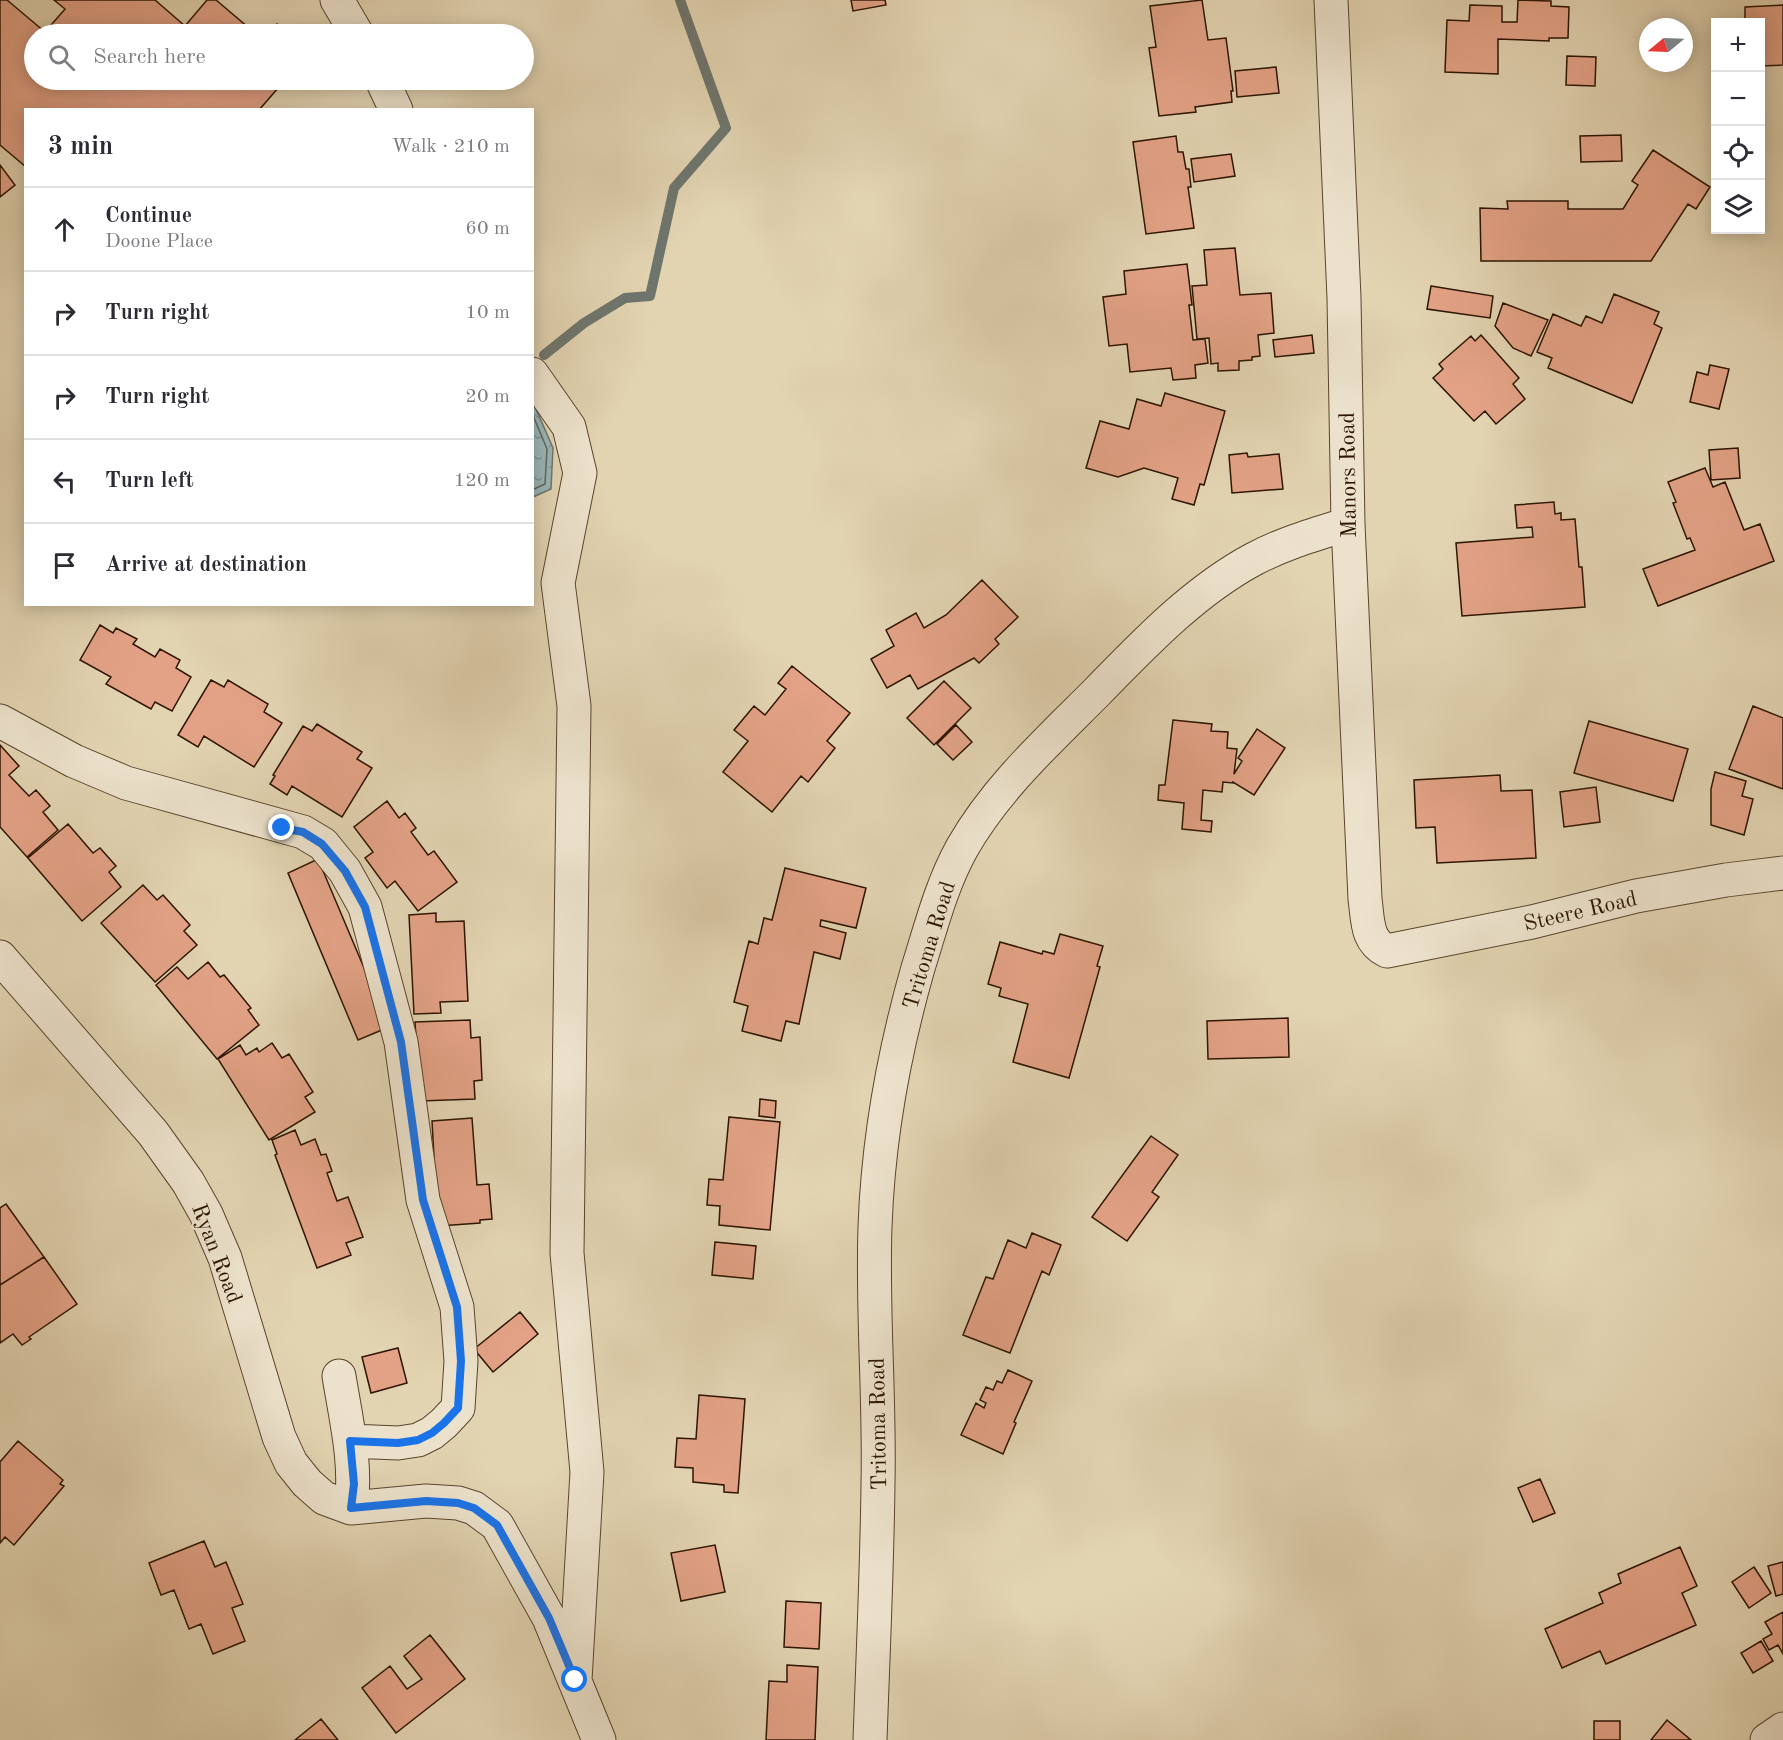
<!DOCTYPE html>
<meta charset="utf-8">
<style>
body{margin:0;font-family:"Old Standard TT",serif;background:#f7f7f7;color:#2b2b33}
.controls{position:absolute;right:18px;top:18px;display:grid;overflow:hidden;border-radius:0px;box-shadow:0 3px 15px #0003}
.controls button{width:54px;height:54px;display:grid;place-items:center;padding:0;border:0;border-bottom:2px solid #e1e1e2;background:#fff;color:#2b2b33;font:30px sans-serif}
.compass{position:absolute;left:1639px;top:18px;width:54px;height:54px;border-radius:50%;background:#fff;box-shadow:0 3px 15px #0003;rotate:251deg}
.stop{position:absolute;width:18px;height:18px;margin:-14px;border:4px solid #1a73e8;border-radius:50%;background:#fff}
.stop.end{background:#1a73e8;border-color:#fff;box-shadow:0 2px 6px #0008}
.list{margin:0;padding:0;list-style:none}
h2{display:flex;justify-content:space-between;align-items:center;height:78px;margin:0;padding:0 24px;font-size:26px}
h2 small{font-size:20px;font-weight:400;color:#7c7c81}
.list li{display:grid;grid-template-columns:39px 1fr auto;gap:18px;align-items:center;box-sizing:border-box;height:84px;padding:0 24px;border-top:2px solid #e1e1e2}
.list b{display:block;font-size:22px;white-space:nowrap}
.list p{margin:0;font-size:20px;white-space:nowrap;color:#7c7c81}
.list em{font-size:20px;font-style:normal;color:#7c7c81}
.icon{flex:none;width:33px;height:33px;fill:none;stroke:currentColor;stroke-width:2;stroke-linecap:round;stroke-linejoin:round}
.map{position:relative;flex:none;width:1783px;height:1740px;overflow:hidden}
.search{position:absolute;background:#fff;box-shadow:0 3px 15px #0003;left:24px;top:24px;width:510px;height:66px;display:flex;align-items:center;gap:15px;box-sizing:border-box;padding:0 21px;border-radius:33px;color:#7c7c81;font-size:22px}
.panel{position:absolute;background:#fff;box-shadow:0 3px 15px #0003;left:24px;top:108px;width:510px;height:498px;border-radius:0px}
.map>svg:first-child{display:block}
</style>
<div class="map">
<svg width="1783" height="1740" viewBox="0 0 1783 1740">
<defs>
<pattern id="water-ripples" width="26" height="14" patternUnits="userSpaceOnUse" patternTransform="scale(1.5)"><rect width="26" height="14" fill="#99b5b6"/><path d="M2 4q2-2 4 0t4 0M15 11q2-2 4 0t4 0" fill="none" stroke="#7d9292"/></pattern>
</defs>
<rect width="100%" height="100%" fill="#e2d3b1"/>
<filter id="stains"><feTurbulence type="fractalNoise" baseFrequency=".00333" numOctaves="4"/><feColorMatrix values="0 0 0 0 .2 0 0 0 0 .09 0 0 0 0 .02 0 0 0 .5 -.17"/></filter>
<radialGradient id="worn" r=".72"><stop offset=".6" stop-color="#630" stop-opacity="0"/><stop offset="1" stop-color="#630" stop-opacity=".3"/></radialGradient>
<path fill="url(#water-ripples)" stroke="#6e756d" stroke-width="1.5" d="M532 400 553 448 551 489 533 497Z"/>
<g fill="none" stroke-linecap="round" stroke-linejoin="round">
<path stroke="#63645b" stroke-width="1.5" d="M532 413 547 449 545 484 532 490"/>
<path stroke="#6e756d" stroke-width="10" d="M544 355 584 323 625 298 650 296 674 188 726 128 680 0"/>
</g>
<path fill="#e3a286" stroke="#2d1400" stroke-width="1.5" d="M0 0H7L45 32 65 9 54 0H155L185 26 207 0H216L256 34H34V80H285L259 110H26V167L0 145Z
M851 0H885L886 5 853 11Z
M1202 0 1208 40 1226 38 1233 91H1231L1232 102 1195 107 1196 112 1159 116 1149 48 1156 47 1150 6Z
M1518 0 1551 1V6L1569 7 1568 38H1549V41L1498 39V74L1445 72 1447 20 1469 21 1470 5 1502 6V22H1517Z
M1783 5V65L1760 66V22H1745V7Z
M277 24 289 34H268Z
M1567 56 1596 57 1595 86 1566 85Z
M1276 67 1279 93 1237 97 1235 71Z
M1621 135 1622 161 1581 162 1580 136Z
M1176 136 1178 152H1183L1186 169H1189L1191 187H1188L1194 228 1146 234 1133 142Z
M1653 150 1710 187 1696 209 1688 204 1651 261H1481L1480 208 1508 209 1507 201H1568V209H1623L1638 185 1632 181Z
M1231 154 1235 176 1194 182 1191 159Z
M0 165 15 185 0 197Z
M1235 248 1240 295 1271 293 1274 333 1258 335 1260 356 1252 357V360L1239 361V370L1218 371V363L1211 364 1209 338 1197 339 1192 286 1207 285 1204 250Z
M1187 264 1192 305H1189L1193 340 1205 339 1208 363 1195 365 1196 378 1173 380 1171 368 1130 372 1127 344 1109 346 1103 297 1126 294 1124 271Z
M1431 286 1493 296 1490 318 1427 309Z
M1614 294 1659 312 1654 324 1662 328 1632 403 1548 368 1552 358 1537 352 1553 314 1581 326 1586 316 1602 323Z
M1503 303 1548 320 1531 356 1513 348 1495 326Z
M1312 335 1314 353 1275 357 1273 340Z
M1481 335 1519 378 1513 384 1525 399 1496 424 1485 411 1474 421 1433 378 1443 369 1439 364 1471 336 1475 341Z
M1710 365 1729 369 1719 409 1690 402 1697 372 1708 375Z
M1165 393 1225 411 1204 485 1200 484 1194 505 1172 499 1178 478 1144 468 1118 477 1086 468 1100 421 1129 429 1137 399 1161 406Z
M1738 448 1740 478 1711 480 1709 450Z
M1247 453 1248 457 1279 454 1283 489 1232 493 1229 455Z
M1705 468 1713 487 1725 482 1744 530 1760 524 1774 561 1658 606 1643 569 1695 550 1690 538 1687 539 1673 503 1676 502 1668 482Z
M1554 502 1555 514 1561 513V520L1575 519 1579 567H1582L1585 607 1462 616 1456 543 1533 537 1532 527 1517 528 1515 505Z
M982 580 1018 617 995 639 999 644 979 663 974 658 918 689 910 675 887 688 871 659 894 646 886 630 916 613 924 628 946 615Z
M100 625 113 633 116 628 137 639 133 644 155 657 160 649 180 660 176 668 191 677 172 711 155 702 151 709 106 684 111 677 80 660Z
M792 666 850 713 827 741 835 748 808 782 801 776 772 812 723 772 748 741 734 730 754 706 765 715 786 689 778 683Z
M211 680 224 687 228 680 268 704 264 712 282 723 254 767 204 736 198 747 178 735Z
M944 681 971 708 934 745 907 718Z
M1753 706 1783 718V789L1729 769Z
M1173 720 1212 724 1211 731 1228 732 1227 748 1237 749 1234 774 1242 761 1238 758 1257 729 1285 748 1254 795 1233 782V783L1223 782 1222 792 1203 790 1201 820 1212 821 1211 832 1182 829 1184 803 1158 800 1159 785H1165Z
M1589 721 1688 749 1673 801 1574 773Z
M317 724 362 752 357 759 372 768 342 817 292 786 287 795 270 784 275 776 273 775 303 726 312 731Z
M956 725 972 742 953 760 937 744Z
M0 745 19 766 9 775 29 796 36 790 50 806 43 812 58 830 27 857 0 827Z
M1715 772 1746 781 1742 796 1753 799 1744 835 1711 825V789Z
M1500 775 1501 791 1532 790 1536 858 1437 863 1435 827 1416 828 1414 780Z
M1596 787 1600 822 1564 827 1560 792Z
M387 801 399 818 405 813 416 828 411 832 428 855 434 851 457 882 418 911 395 881 387 888 365 858 373 852 354 827Z
M68 824 93 853 100 848 116 866 109 872 121 887 82 921 28 858Z
M318 859 389 1027 358 1040 288 873Z
M785 868 866 888 856 928 821 920 820 926 846 933 840 959 814 952 799 1024 786 1021 781 1041 742 1031 748 1006 734 1002 749 941 758 944 764 918 772 920Z
M143 885 157 900 163 895 190 925 184 931 197 945 155 982 101 923Z
M436 913V922L464 921 468 1001 440 1002 441 1013 414 1014 409 915Z
M1060 934 1103 946 1097 966 1100 967 1069 1078 1013 1062 1028 1004 999 996 1001 988 988 984 1000 942 1042 954 1043 951 1054 954Z
M208 962 220 977 224 975 251 1008 248 1010 259 1025 217 1059 156 985 177 967 188 979Z
M1288 1018 1289 1057 1208 1059 1207 1021Z
M470 1020 471 1038 480 1037 482 1080 474 1081 475 1099 420 1101 415 1022Z
M272 1043 282 1058 289 1054 313 1092 305 1097 315 1112 269 1140 218 1059 240 1045 246 1055 257 1048 259 1052Z
M760 1099 776 1101 775 1118 759 1116Z
M729 1117 780 1122 770 1230 719 1225 720 1206 707 1205 709 1179 723 1180Z
M472 1118 477 1185 489 1184 492 1219 480 1220V1223L439 1226 423 1158 434 1157 432 1121Z
M295 1130 301 1145 315 1139 321 1155 326 1154 332 1171 327 1173 337 1201 348 1197 363 1237 346 1243 351 1255 317 1268 275 1155 277 1154 272 1140Z
M1151 1136 1178 1155 1152 1192 1159 1197 1127 1241 1092 1217Z
M6 1204 44 1257 0 1285V1208Z
M1032 1233 1061 1245 1049 1275 1042 1271 1010 1353 963 1335 986 1277 993 1279 1008 1240 1026 1248Z
M715 1242 756 1246 753 1279 712 1275Z
M44 1257 77 1304 29 1337 31 1339 22 1345 13 1334 0 1343V1285Z
M520 1312 538 1334 493 1372 474 1349Z
M398 1348 407 1383 371 1393 362 1357Z
M1008 1370 1032 1381 1014 1422 1016 1423 1003 1454 961 1435 976 1403 984 1408 986 1403 980 1400 986 1387 993 1390 997 1381 1002 1383Z
M699 1395 745 1399 738 1493 724 1492V1485L693 1482V1468L675 1467 677 1438 696 1439Z
M18 1441 63 1480 60 1484 64 1486 14 1545 5 1537 0 1543V1462Z
M1540 1479 1555 1513 1533 1522 1518 1488Z
M204 1541 215 1567 226 1562 243 1604 232 1608 245 1641 213 1654 201 1624 189 1629 174 1590 161 1595 149 1563Z
M715 1545 725 1592 681 1601 671 1553Z
M1680 1547 1697 1586 1682 1593 1696 1625 1606 1664 1600 1651 1562 1668 1545 1629 1603 1603 1599 1593 1621 1583 1618 1574Z
M1783 1562V1594L1776 1596 1768 1566Z
M1754 1567 1771 1593 1749 1608 1732 1582Z
M786 1601 821 1603 819 1649 784 1647Z
M1783 1612V1654L1778 1645 1769 1650 1763 1639 1772 1634 1765 1622Z
M430 1635 465 1679 396 1733 362 1688 390 1666 407 1689 422 1679 404 1656Z
M1761 1641 1773 1661 1753 1673 1741 1653Z
M787 1665 818 1667 815 1740H766L769 1681 787 1682Z
M321 1719 338 1740H295Z
M1667 1720 1691 1740H1651Z
M1594 1721H1620V1740H1594Z"/>
<g fill="none" stroke-linecap="round" stroke-linejoin="round">
<defs>
<path id="minor" d="M337 0 357 34
M1331 0 1344 298 1348 524 1365 899C1368 920 1366 941 1387 951L1532 922 1636 896 1726 880 1783 873
M382 80 396 110
M532 374 569 427 580 473 558 583 574 706 567 1253 587 1472 575 1680
M0 721 74 761 126 783 303 832 323 844 345 871 365 907 401 1042 423 1200 457 1307 461 1361 458 1408 444 1423 432 1433 418 1440 398 1443 350 1441
M0 957 153 1133 188 1182 206 1214 225 1258 279 1437 291 1463 307 1483 324 1498 351 1508 426 1501 458 1503 474 1508 497 1525 549 1618 599 1740
M339 1376C346 1420 357 1463 351 1508
M870 1740C873 1655 877 1569 878 1484 880 1398 872 1313 875 1227 878 1140 894 1052 918 968 931 927 941 886 962 848 996 788 1049 740 1097 692 1144 644 1194 591 1254 559 1284 543 1316 534 1348 524
M1767 1740 1783 1729"/>
</defs>
<use href="#minor" stroke="#5a442c" stroke-width="35"/>
<use href="#minor" stroke="#ece2cc" stroke-width="33"/>
</g>
<g fill="none" stroke-linecap="round" stroke-linejoin="round">
<path stroke="#1a73e8" stroke-width="8" d="M282 828 303 832 322 844 345 871 365 907 401 1042 423 1200 457 1307 461 1361 458 1408 444 1423 432 1433 418 1440 398 1443 350 1441 354 1484 351 1508 426 1501 458 1503 474 1508 497 1525 549 1618 575 1680"/>
</g>
<g text-anchor="middle" stroke-width="4.5" stroke-linejoin="round" paint-order="stroke">
<g font-size="22" fill="#2d1400" stroke="#ece2cc">
<text transform="translate(1347 475) rotate(-91)" y="8">Manors Road</text>
<text transform="translate(1580 910) rotate(-13)" y="8">Steere Road</text>
<text transform="translate(928 945) rotate(-73)" y="8">Tritoma Road</text>
<text transform="translate(218 1253) rotate(69)" y="8">Ryan Road</text>
<text transform="translate(877 1424) rotate(-91)" y="8">Tritoma Road</text>
</g>
</g>
<rect width="100%" height="100%" filter="url(#stains)"/>
<rect width="100%" height="100%" fill="url(#worn)"/>
</svg>
<div class="controls">
<button>+</button>
<button>−</button>
<button><svg class="icon" aria-label="locate" viewBox="0 0 24 24"><circle cx="12" cy="12" r="6"/><path d="M12 2v4M12 18v4M2 12h4M18 12h4"/></svg></button>
<button><svg class="icon" aria-label="layers" viewBox="0 0 24 24"><path d="M12 4l9 5-9 5-9-5zM3 14l9 5 9-5"/></svg></button>
</div>
<svg class="compass" viewBox="-18 -18 36 36"><path d="M0-13l5 13h-10z" fill="#e53935"/><path d="M0 13l5-13h-10z" fill="#7c7c81"/></svg>
<div class="stop" style="left:575px;top:1680px"></div>
<div class="stop end" style="left:282px;top:828px"></div>
<div class="search"><svg class="icon" aria-label="search" viewBox="0 0 24 24"><circle cx="10" cy="10" r="6"/><path d="M15 15l6 6"/></svg>Search here</div>
<section class="panel">
<h2>3 min<small>Walk · 210 m</small></h2>
<ul class="list">
<li><svg class="icon" aria-label="ahead" viewBox="0 0 24 24"><path d="M12 20V5M6 11l6-6 6 6"/></svg><div><b>Continue</b><p>Doone Place</p></div><em>60 m</em></li>
<li><svg class="icon" aria-label="right" viewBox="0 0 24 24"><path d="M7 20v-9h11M14 6l5 5-5 5"/></svg><div><b>Turn right</b></div><em>10 m</em></li>
<li><svg class="icon" aria-label="right" viewBox="0 0 24 24"><path d="M7 20v-9h11M14 6l5 5-5 5"/></svg><div><b>Turn right</b></div><em>20 m</em></li>
<li><svg class="icon" aria-label="left" viewBox="0 0 24 24"><path d="M17 20v-9H6M10 6l-5 5 5 5"/></svg><div><b>Turn left</b></div><em>120 m</em></li>
<li><svg class="icon" aria-label="arrive" viewBox="0 0 24 24"><path d="M6 21V4h12l-3 4 3 4H6"/></svg><div><b>Arrive at destination</b></div></li>
</ul>
</section>
</div>
